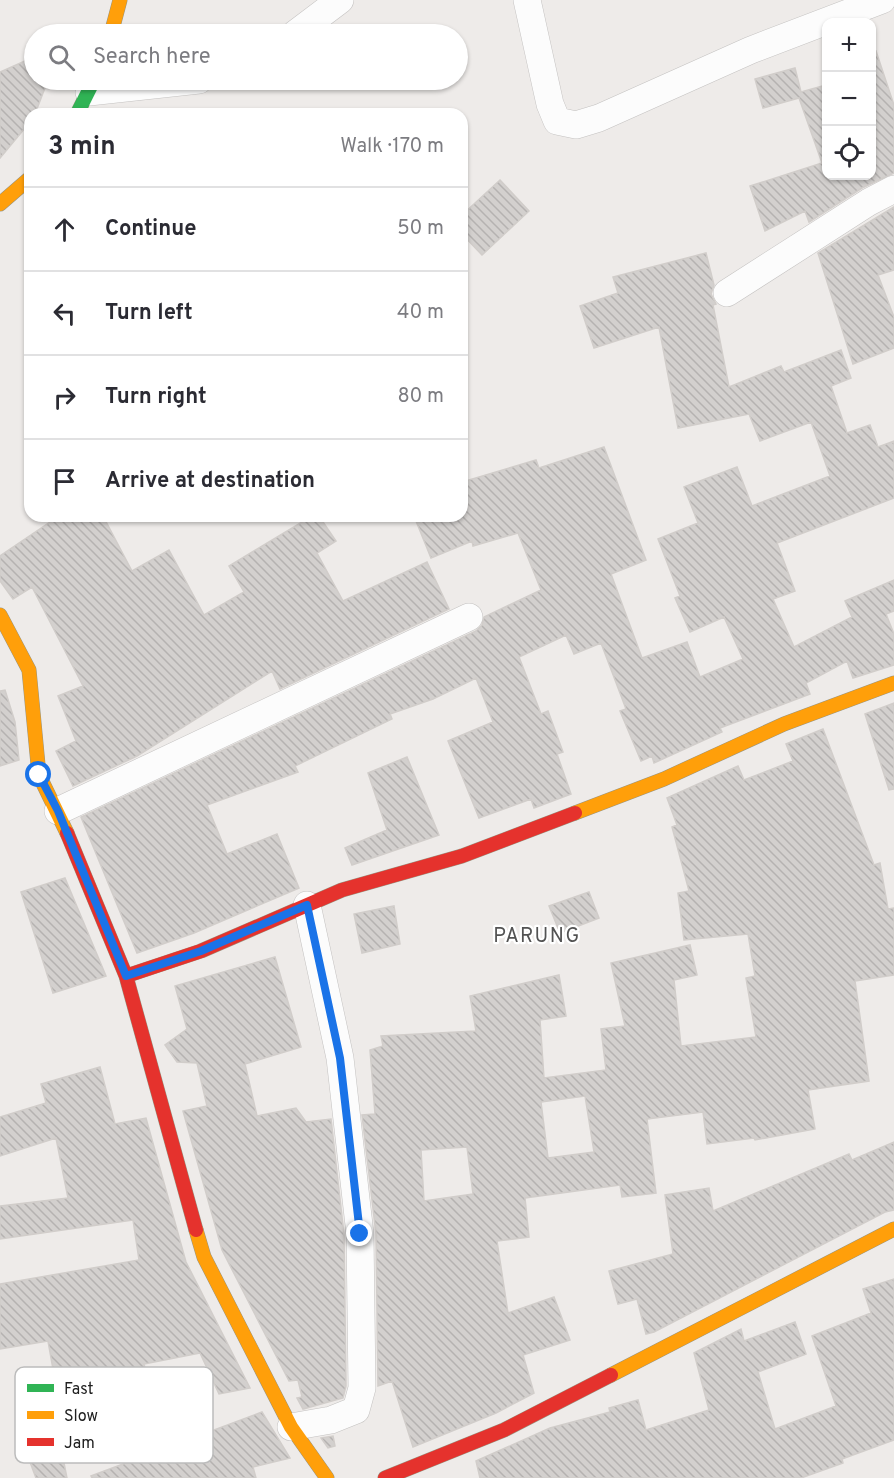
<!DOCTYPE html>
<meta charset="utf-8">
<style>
body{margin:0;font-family:Overpass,sans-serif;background:#f2f2f3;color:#2b2b33}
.controls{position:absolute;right:18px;top:18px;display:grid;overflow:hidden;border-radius:12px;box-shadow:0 2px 4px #0004}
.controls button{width:54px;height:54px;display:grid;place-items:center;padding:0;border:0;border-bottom:2px solid #e1e1e2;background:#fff;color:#2b2b33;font:30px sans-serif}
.stop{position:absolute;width:18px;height:18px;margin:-14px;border:4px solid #1a73e8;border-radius:50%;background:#fff}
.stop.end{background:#1a73e8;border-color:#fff;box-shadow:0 2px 6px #0008}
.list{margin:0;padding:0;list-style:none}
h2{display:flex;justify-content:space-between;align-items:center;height:78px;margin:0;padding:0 24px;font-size:26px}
h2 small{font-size:20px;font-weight:400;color:#7c7c81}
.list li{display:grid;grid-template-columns:39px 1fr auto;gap:18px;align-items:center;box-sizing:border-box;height:84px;padding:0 24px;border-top:2px solid #e1e1e2}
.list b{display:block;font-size:22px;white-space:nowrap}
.list em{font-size:20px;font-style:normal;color:#7c7c81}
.icon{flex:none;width:33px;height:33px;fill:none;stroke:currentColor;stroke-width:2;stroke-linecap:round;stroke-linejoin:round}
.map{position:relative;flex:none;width:894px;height:1478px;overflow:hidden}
.search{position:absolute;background:#fff;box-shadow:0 2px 4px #0004;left:24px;top:24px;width:444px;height:66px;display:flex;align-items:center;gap:15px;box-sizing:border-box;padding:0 21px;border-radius:33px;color:#7c7c81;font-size:22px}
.panel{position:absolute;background:#fff;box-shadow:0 2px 4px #0004;left:24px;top:108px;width:444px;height:414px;border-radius:18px}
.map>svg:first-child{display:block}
</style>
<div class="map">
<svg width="894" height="1478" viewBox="0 0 894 1478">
<defs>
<pattern id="building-back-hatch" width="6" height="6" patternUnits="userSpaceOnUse" patternTransform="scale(1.5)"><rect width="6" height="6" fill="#d3d0ce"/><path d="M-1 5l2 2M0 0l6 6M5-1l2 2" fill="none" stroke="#b5b2b1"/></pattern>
</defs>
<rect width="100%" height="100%" fill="#eeebe9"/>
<path fill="url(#building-back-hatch)" stroke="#d1cdca" stroke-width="1.5" fill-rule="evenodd" d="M876 51 894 105V173L862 188 809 222 805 211 765 231 750 186 822 163 799 98 763 108 755 79 795 68 801 92 826 85V176H872V52Z
M34 57V80H48L35 114H30V122L0 158V72Z
M500 180 529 211 482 255 462 234V215Z
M894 207V270L878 275 894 317V348L853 364 818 253Z
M706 253 714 285 711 294 716 304 713 305 729 387 781 366 784 372 841 350 851 378 831 386 847 433 870 425 878 447 894 441V498L777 543 795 591 773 599 794 647 852 617 845 601 894 580V611L886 614 894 634V665L853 678 847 661 806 683 810 694 720 728 722 732 654 763 652 756 641 761 620 711 626 709 601 643 574 654 566 635 519 657 541 714 548 711 563 752 557 754 571 794 534 808 531 799 479 818 448 741 493 722 476 678 433 699 390 714 392 719 295 766 298 772 207 805 227 854 277 834 299 888 194 933 137 953 81 817 476 631 482 625 484 617 541 590 518 533 473 546 472 541 431 558 414 516H462V482L536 460 539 468 604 447 646 560 611 574 642 658 687 642 700 677 743 659 724 617 690 632 675 598 680 596 658 539 698 523 684 487 737 467 752 506 830 476 811 422 760 441 749 414 678 428 659 327 594 348 580 306 618 293 613 277Z
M59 516H103L132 571 169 550 204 615 244 592 229 566 312 516H319L336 541 317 553 343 601 427 562 449 609 280 689 272 671 137 756 73 786 56 751 76 741 58 696 83 686 32 587 13 599 0 581V556Z
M5 690 15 722 19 760 0 766V691Z
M894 703V789L889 790 865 714Z
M823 729 874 865 880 863 888 909 894 908V975L855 981 869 1081 808 1090 815 1129 755 1140 754 1138 707 1144 703 1112 647 1119 656 1193 622 1197 620 1185 525 1198 529 1237 497 1241 508 1313 554 1297 570 1340 523 1355 534 1393 496 1413 413 1447 392 1381 378 1386 376 1234 362 1115 375 1114 370 1050 383 1046 381 1036 476 1031 470 996 559 975 566 1016 540 1020 544 1078 606 1070 601 1029 625 1026 611 963 690 945 697 975 674 980 681 1046 756 1037 746 978 755 976 748 934 684 940 678 893 689 891 672 827 677 825 667 798 738 766 744 780 793 761 786 744ZM585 1096 594 1152 548 1158 541 1102ZM467 1147 473 1194 424 1201 421 1150Z
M407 757 439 835 352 865 345 848 387 830 368 773Z
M65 878 106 976 53 993 21 892Z
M589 892 599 918 560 933 549 906Z
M394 906 400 944 362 953 354 914Z
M275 957 301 1047 245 1064 257 1116 296 1108 306 1122 331 1119 344 1235 346 1386 343 1398 303 1409 297 1398 302 1397 298 1380 289 1381 222 1250 183 1111 207 1106 197 1063 177 1062 165 1045 187 1029 175 986Z
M100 1067 115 1124 146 1118 186 1262 250 1388 219 1394 200 1353 144 1364 148 1381 128 1386 132 1411 101 1416 94 1379 56 1386 48 1341 0 1349V1284L139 1260 133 1220 0 1239V1206L68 1198 56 1138 0 1156V1117L46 1103 41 1084Z
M894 1142V1210L885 1212 654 1332 646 1334 637 1299 618 1304 609 1271 673 1254 665 1195 709 1188 713 1211 849 1154 852 1160Z
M894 1279V1440L842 1459 843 1463 801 1478H480L476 1461 550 1428 610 1412 609 1408 638 1400 646 1430 709 1410 694 1353 741 1329 744 1341 795 1322 806 1354 758 1372 775 1429 836 1406 812 1336 871 1313 863 1289Z
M262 1412 290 1458 253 1467 256 1478H92L91 1476Z
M333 1436 335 1446 328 1448 321 1438Z
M61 1448 67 1478H36L27 1454Z"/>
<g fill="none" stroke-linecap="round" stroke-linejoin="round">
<defs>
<path id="street" d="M527 0 550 104 557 121 576 125 599 118 751 50 882 0
M295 34 340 0
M89 92 199 80
M727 293 869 202 894 189
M58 811 469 617
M291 1427 331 1420 356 1410 362 1388 360 1234 340 1058 307 905"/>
<path id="fast" d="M77 114 94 80"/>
<path id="slow" d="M111 34 120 0
M0 204 30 178
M0 615 29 670 39 775 67 833
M575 813 664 779 784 724 894 683
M196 1230 204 1257 291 1427 327 1478
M611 1375 894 1229"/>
<path id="jam" d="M67 833 126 976 196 1230
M126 976 201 951 342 890 462 856 575 813
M385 1478 504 1430 611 1375"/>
</defs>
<use href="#street" stroke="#c4c2c1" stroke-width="28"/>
<use href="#fast" stroke="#989582" stroke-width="15"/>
<use href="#slow" stroke="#989582" stroke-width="15"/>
<use href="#jam" stroke="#989582" stroke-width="15"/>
<use href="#street" stroke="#fcfcfc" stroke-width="27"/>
<use href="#fast" stroke="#30b455" stroke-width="14"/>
<use href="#slow" stroke="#ff9f0a" stroke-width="14"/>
<use href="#jam" stroke="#e5322d" stroke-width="14"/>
</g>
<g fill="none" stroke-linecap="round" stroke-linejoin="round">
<path stroke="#1a73e8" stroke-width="8" d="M39 775 58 811 126 976 201 951 307 905 340 1058 360 1234"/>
</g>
<g text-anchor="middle" stroke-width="4.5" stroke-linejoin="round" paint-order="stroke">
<g font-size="20" letter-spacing="1.5" fill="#535353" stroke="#fff">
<text x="537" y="942">PARUNG</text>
</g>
</g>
<rect x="15" y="1367" width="198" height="96" rx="9" fill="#fff" stroke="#bcbcbc" stroke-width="1.5"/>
<rect x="27" y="1384" width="27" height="8" fill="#30b455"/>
<rect x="27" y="1411" width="27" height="8" fill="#ff9f0a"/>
<rect x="27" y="1438" width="27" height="8" fill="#e5322d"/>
<g font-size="16" fill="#202020">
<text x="64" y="1394">Fast</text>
<text x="64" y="1421">Slow</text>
<text x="64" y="1448">Jam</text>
</g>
</svg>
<div class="controls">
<button>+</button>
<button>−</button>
<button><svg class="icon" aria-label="locate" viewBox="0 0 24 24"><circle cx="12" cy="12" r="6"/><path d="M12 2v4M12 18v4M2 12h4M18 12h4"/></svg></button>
</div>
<div class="stop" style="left:39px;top:775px"></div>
<div class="stop end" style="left:360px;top:1234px"></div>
<div class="search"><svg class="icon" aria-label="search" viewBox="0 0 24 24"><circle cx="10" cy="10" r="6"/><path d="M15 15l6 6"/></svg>Search here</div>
<section class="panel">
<h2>3 min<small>Walk · 170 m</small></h2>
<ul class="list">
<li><svg class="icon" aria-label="ahead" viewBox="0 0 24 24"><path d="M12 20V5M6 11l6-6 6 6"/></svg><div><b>Continue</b></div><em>50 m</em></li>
<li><svg class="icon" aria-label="left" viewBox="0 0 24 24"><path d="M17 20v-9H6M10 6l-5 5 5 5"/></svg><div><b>Turn left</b></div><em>40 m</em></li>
<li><svg class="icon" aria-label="right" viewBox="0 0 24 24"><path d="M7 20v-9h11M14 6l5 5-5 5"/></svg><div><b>Turn right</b></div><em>80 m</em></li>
<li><svg class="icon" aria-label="arrive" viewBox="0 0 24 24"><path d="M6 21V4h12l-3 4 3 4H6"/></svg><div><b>Arrive at destination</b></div></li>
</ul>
</section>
</div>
